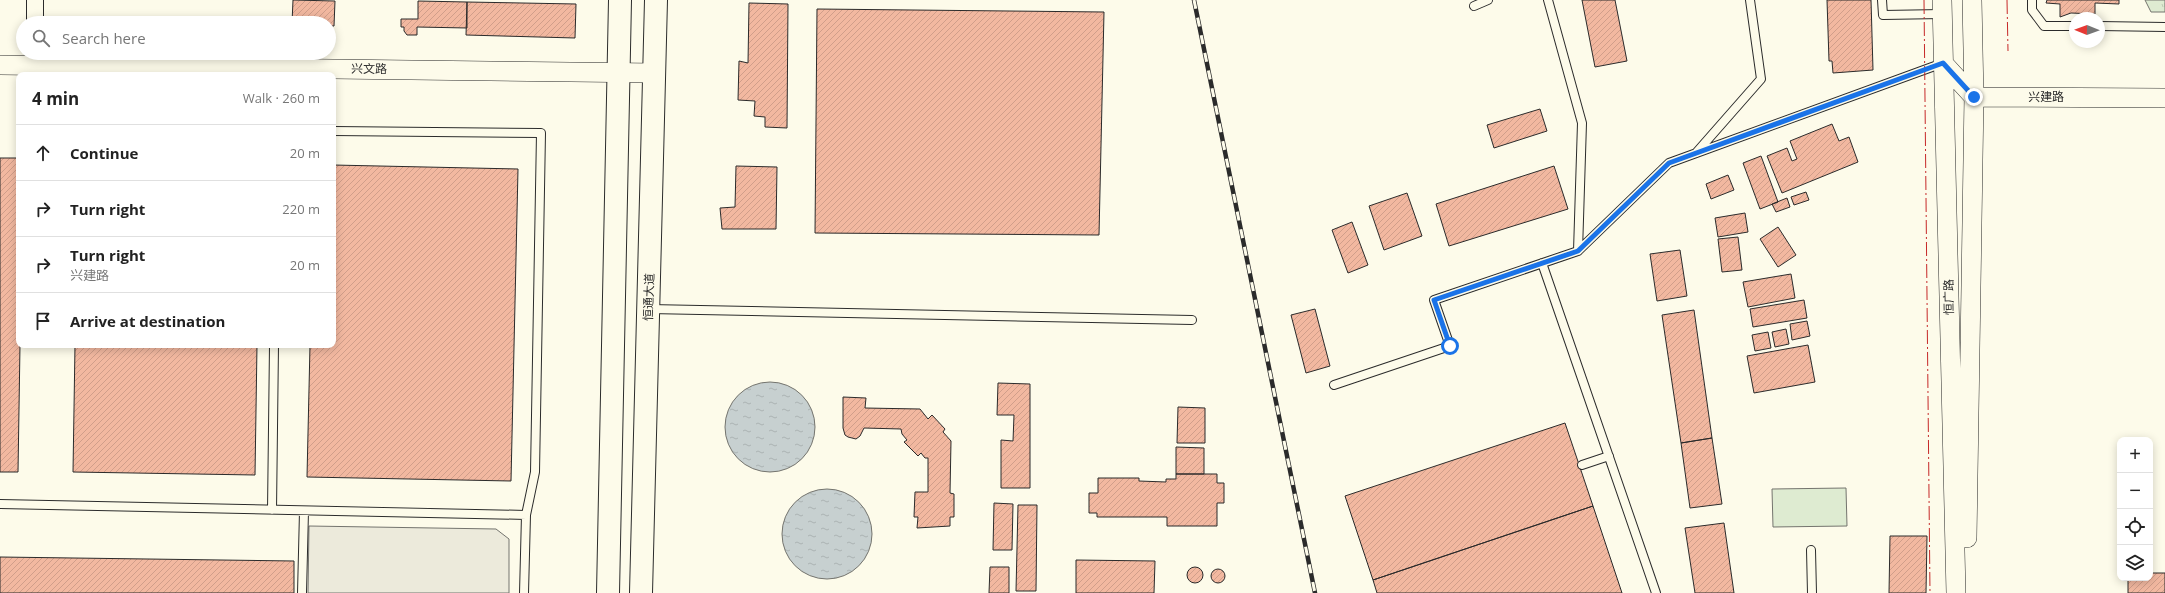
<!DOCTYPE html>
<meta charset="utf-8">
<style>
body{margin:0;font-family:"Open Sans","Noto Sans SC",sans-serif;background:#f2f2f2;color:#222}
.controls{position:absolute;right:12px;bottom:12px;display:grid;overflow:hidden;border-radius:8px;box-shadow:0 2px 10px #0003}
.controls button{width:36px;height:36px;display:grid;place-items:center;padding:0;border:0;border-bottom:1px solid #e0e0e0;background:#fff;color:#222;font:20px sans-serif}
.compass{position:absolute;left:2069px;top:12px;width:36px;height:36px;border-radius:50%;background:#fff;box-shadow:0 2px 10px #0003;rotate:271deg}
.stop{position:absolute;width:12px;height:12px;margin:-9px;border:3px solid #1a73e8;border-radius:50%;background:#fff}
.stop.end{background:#1a73e8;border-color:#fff;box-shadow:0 1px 4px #0008}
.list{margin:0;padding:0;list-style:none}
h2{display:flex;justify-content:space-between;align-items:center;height:52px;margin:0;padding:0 16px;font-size:17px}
h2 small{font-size:13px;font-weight:400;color:#767676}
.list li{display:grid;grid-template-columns:26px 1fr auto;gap:12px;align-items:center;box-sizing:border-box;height:56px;padding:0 16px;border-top:1px solid #e0e0e0}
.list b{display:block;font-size:15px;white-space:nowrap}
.list p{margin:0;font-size:13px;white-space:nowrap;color:#767676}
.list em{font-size:13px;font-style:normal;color:#767676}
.icon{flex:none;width:22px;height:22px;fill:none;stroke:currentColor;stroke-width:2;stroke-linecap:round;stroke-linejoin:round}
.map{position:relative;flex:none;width:2165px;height:593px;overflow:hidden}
.search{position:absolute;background:#fff;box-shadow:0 2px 10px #0003;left:16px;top:16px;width:320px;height:44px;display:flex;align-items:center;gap:10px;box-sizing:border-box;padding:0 14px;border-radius:22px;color:#767676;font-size:15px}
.panel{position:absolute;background:#fff;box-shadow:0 2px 10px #0003;left:16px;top:72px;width:320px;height:276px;border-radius:8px}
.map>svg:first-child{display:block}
</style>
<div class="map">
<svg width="2165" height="593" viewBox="0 0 2165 593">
<defs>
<pattern id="grass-tufts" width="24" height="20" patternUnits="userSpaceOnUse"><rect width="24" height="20" fill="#deebd1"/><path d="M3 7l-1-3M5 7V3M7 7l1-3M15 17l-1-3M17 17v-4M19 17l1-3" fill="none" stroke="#bfcab4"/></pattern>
<pattern id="water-ripples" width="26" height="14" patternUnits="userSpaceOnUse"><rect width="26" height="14" fill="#c7d0d0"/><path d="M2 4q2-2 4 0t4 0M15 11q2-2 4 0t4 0" fill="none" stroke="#abb3b3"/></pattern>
<pattern id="building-hatch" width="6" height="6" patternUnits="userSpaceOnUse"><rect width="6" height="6" fill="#f2b8a0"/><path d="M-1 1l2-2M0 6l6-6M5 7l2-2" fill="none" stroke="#d09e8a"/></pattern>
</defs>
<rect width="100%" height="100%" fill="#fdfbea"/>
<path fill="url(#grass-tufts)" stroke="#74746e" d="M2145 0H2165V12H2151Z"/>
<path fill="#deebd1" stroke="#74746e" d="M1846 488 1847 526 1773 527 1772 489Z"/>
<path fill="#eceadb" stroke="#74746e" d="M309 526 496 529 509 539V593H308Z"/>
<path fill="url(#water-ripples)" stroke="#74746e" d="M725 427a45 45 0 1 1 90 0a45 45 0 1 1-90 0Z
M782 534a45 45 0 1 1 90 0a45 45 0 1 1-90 0Z"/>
<path fill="url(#building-hatch)" stroke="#2b2b2b" d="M293 0 335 1 334 26H329V23H292Z
M1582 0H1615L1627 61 1595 67Z
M1827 0H1871L1873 70 1833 73 1832 61H1829Z
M2047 0H2119V4L2095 3V14L2071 13 2060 17V4L2046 3Z
M418 1 467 2V28L417 27V35H407L404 31V27H401V19H418Z
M467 2 576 4 575 38 466 35Z
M749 3 788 4 787 128 765 127V117L754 116 755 101 738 100 739 61 748 63Z
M817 9 1104 12 1099 235 815 233Z
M1540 109 1547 131 1494 148 1487 125Z
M1832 124 1839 141 1849 137 1858 162 1782 193 1767 156 1787 148 1792 161 1797 159 1790 141Z
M1761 156 1778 202 1760 209 1743 163Z
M0 158H19L20 345 18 472H0Z
M333 165 518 169 511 481 307 477 310 345H333Z
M736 166 777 167 776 229H722L720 208 735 207Z
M1554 166 1568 209 1449 246 1436 204Z
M1728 175 1734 190 1711 199 1706 184Z
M1806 192 1809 200 1794 205 1791 197Z
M1407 193 1422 236 1384 250 1369 206Z
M1787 198 1790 207 1776 212 1772 204Z
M1745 213 1748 232 1718 237 1715 218Z
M1352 222 1368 265 1348 273 1332 230Z
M1778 227 1796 255 1778 267 1760 239Z
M1738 237 1742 270 1722 272 1718 239Z
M1680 250 1687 296 1657 301 1650 254Z
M1791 274 1795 298 1748 307 1743 282Z
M1804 300 1807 318 1753 327 1750 309Z
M1315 309 1330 366 1306 373 1291 315Z
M1694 310 1712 438 1681 443 1662 315Z
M1807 321 1810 336 1792 340 1790 324Z
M1786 329 1789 344 1775 347 1772 332Z
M1768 332 1771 348 1755 351 1752 335Z
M75 345H257L255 475 73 472Z
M1808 345 1815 382 1754 393 1747 356Z
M998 383 1030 384V488H1001V440L1013 441 1014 415H997Z
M843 397 866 398 865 408 920 409 928 419 932 415 945 429 943 432 951 441 950 493 954 494V517H950V526L917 528 918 517H914L915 492H928V458H925L921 453 918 456 904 442 907 440 902 434 901 429 864 428 860 436 856 439 848 437 845 435 843 428Z
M1178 407 1205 408V443H1177Z
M1565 423 1593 506 1373 580 1345 496Z
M1712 438 1722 504 1690 508 1681 443Z
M1176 447 1204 448V474H1176Z
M1176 474H1217V483H1224V503H1217V526H1167V517H1097V513H1089V493H1098V478H1139V481L1166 482V479H1176Z
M994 503 1013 504 1012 550H993Z
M1018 505H1037L1036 591H1016Z
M1593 506 1622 593H1377L1373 580Z
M1724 523 1734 593H1695L1685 528Z
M1890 536H1927L1926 593H1889Z
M0 557 294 561V593H0Z
M1076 560 1155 561 1154 593H1076Z
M990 567H1009V593H989Z
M1187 575a8 8 0 1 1 16 0a8 8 0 1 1-16 0Z
M1211 576a7 7 0 1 1 14 0a7 7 0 1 1-14 0Z
M2150 573H2165V593H2128V578H2150Z"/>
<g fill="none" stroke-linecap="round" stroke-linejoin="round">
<defs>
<path id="service" d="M1548 0 1582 123 1578 251
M1882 0 1883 15 1942 14
M2032 0V10L2044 26H2075
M1474 6 1488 0
M2099 26 2165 27
M333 131 541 133 535 472 526 515 524 593
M1696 153 1761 79 1750 0
M1542 263 1656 593
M649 309 1192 320
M1334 385 1450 346 1434 300 1578 251 1669 163 1943 63
M1582 465 1609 456
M0 504 526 515
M272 510 274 345
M1811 550 1812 593
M302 593 304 511"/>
<path id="minor" d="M35 23V0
M34 66 35 53"/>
<path id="tertiary" d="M1942 0 1956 593
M1943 63 1974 97 2165 98
M0 65 655 73
M1967 538 1974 97 1972 0"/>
<path id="secondary" d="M608 593 620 0
M641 593 656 0"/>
</defs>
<use href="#service" stroke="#2b2b2b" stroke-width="10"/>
<use href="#minor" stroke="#2b2b2b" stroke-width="18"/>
<use href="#tertiary" stroke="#2b2b2b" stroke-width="20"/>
<use href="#secondary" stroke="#2b2b2b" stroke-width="24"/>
<use href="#service" stroke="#fdfbea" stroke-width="8"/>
<use href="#minor" stroke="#fdfbea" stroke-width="16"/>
<use href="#tertiary" stroke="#fdfbea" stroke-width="19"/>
<use href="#secondary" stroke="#fdfbea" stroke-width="22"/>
<defs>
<path id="rail" d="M1194 0 1315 593"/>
</defs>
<use href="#rail" stroke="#2b2b2b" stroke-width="4.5"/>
<use href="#rail" stroke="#fdfbea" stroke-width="3" stroke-dasharray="9" stroke-linecap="butt"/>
<path stroke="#c62828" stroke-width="1" stroke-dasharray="14 3 2 3" stroke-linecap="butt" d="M1924 0 1930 593
M2007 0 2008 51"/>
</g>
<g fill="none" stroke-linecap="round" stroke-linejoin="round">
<path stroke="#1a73e8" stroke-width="5" d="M1450 346 1434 300 1578 251 1669 163 1943 63 1974 97"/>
</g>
<g text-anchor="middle" stroke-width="3" stroke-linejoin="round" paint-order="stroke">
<g font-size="12" fill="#2b2b2b" stroke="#fdfbea">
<text transform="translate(369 69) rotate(1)" y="4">兴文路</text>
<text x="2046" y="101">兴建路</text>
<text transform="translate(649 297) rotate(-88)" y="4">恒通大道</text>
<text transform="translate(1949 297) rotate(-91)" y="4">恒广路</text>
</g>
</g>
</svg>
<div class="controls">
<button>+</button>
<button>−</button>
<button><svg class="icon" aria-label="locate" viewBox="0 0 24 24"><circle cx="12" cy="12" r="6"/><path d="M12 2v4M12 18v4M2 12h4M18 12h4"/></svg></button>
<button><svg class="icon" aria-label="layers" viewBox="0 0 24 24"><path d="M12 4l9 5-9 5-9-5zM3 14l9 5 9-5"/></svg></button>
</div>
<svg class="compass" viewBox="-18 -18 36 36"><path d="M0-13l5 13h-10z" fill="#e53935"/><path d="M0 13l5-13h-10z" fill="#767676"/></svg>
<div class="stop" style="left:1450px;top:346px"></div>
<div class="stop end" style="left:1974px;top:97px"></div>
<div class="search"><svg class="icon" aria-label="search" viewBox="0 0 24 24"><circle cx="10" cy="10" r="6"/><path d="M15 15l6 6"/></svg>Search here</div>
<section class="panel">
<h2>4 min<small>Walk · 260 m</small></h2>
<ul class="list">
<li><svg class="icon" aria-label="ahead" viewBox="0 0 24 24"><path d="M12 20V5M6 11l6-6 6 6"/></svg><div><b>Continue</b></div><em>20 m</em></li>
<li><svg class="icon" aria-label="right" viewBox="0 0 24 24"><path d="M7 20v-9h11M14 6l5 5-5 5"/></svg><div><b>Turn right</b></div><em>220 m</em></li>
<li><svg class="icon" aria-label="right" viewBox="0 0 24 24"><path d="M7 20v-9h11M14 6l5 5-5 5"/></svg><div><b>Turn right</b><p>兴建路</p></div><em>20 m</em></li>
<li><svg class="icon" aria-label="arrive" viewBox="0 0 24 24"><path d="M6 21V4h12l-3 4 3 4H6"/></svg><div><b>Arrive at destination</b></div></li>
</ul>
</section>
</div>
